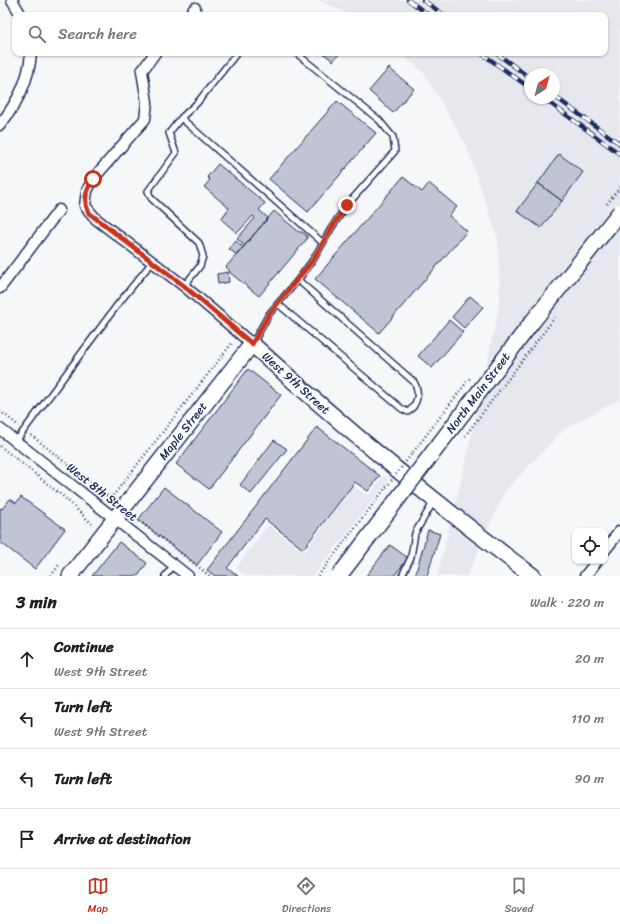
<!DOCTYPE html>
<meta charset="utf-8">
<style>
body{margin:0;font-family:Sriracha,sans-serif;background:#f6f6f6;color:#202124}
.controls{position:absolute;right:12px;bottom:12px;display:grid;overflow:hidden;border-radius:8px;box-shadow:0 1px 3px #0004}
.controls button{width:36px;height:36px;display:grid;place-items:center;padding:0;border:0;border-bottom:1px solid #e0e0e0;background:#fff;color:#202124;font:20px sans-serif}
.compass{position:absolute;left:524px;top:68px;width:36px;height:36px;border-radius:50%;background:#fff;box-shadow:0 1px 3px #0004;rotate:36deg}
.stop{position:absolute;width:12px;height:12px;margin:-9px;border:3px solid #c8321e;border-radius:50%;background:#fff}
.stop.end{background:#c8321e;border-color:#fff;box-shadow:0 1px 4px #0008}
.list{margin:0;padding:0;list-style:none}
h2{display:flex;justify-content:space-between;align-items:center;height:52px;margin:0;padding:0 16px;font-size:17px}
h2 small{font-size:13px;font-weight:400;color:#757577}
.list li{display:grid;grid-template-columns:26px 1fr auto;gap:12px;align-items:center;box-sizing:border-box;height:60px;padding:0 16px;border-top:1px solid #e0e0e0}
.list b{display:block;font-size:15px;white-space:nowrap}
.list p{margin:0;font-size:13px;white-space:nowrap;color:#757577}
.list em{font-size:13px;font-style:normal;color:#757577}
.icon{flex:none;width:22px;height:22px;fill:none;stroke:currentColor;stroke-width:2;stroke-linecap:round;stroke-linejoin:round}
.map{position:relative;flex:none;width:620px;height:576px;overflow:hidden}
.search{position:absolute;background:#fff;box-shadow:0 1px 3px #0004;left:12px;right:12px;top:12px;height:44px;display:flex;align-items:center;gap:10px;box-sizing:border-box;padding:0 14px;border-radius:8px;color:#757577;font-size:15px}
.sheet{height:292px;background:#fff}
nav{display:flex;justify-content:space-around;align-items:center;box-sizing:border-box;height:56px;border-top:1px solid #e0e0e0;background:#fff;font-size:11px;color:#757577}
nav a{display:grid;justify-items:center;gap:2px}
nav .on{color:#c8321e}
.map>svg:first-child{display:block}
</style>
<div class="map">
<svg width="620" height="576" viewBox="0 0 620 576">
<rect width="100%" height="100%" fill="#f6f7f9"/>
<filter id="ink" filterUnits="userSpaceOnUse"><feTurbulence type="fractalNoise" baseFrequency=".025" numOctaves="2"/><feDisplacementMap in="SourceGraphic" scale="8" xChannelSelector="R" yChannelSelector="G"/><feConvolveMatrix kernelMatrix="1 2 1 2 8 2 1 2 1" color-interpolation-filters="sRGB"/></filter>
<g filter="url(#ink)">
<path fill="#e6e8ee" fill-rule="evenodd" d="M318 0H620V399L563 430 505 491 467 576H437L467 457 500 301 498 239 466 145 424 73 400 53H605V15H350ZM530 74H554V98H530Z
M384 475 388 481 313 576H246L236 568 268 525 304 552 353 485 368 496Z"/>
<path fill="#c0c4d3" stroke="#1b2f5e" d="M323 53H340L333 61Z
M389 68 414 89 393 113 369 91Z
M337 101 376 133 308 212 269 179Z
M559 154 583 172 562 201 538 183Z
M218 164 265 203 259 210 268 218 237 255 229 249 236 241 241 246 243 244 237 239 255 218 253 216 237 233 221 219 229 208 204 187 210 180 207 177Z
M403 177 422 192 429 183 457 207 449 216 467 231 379 333 315 279Z
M538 183 562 201 541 228 517 211Z
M274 211 299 232H302L307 236V239L259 296 229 272 230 271 226 267Z
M228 272 229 282 218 284 217 274Z
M470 296 483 307 464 328 452 317Z
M449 320 463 332 432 368 418 356Z
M248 369 281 395 209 489 176 464Z
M317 427 380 476 368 491 355 482 303 549 265 519 227 568 238 576H215L207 570Z
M274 440 287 449 251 494 240 485Z
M164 487 222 532 197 565 138 520Z
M21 497 65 529 35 569 0 542V508L2 509 10 499 16 503Z
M428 530 440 534 427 576H415Z
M119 542 147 563 138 576H92Z
M390 545 408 558 394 576H366Z"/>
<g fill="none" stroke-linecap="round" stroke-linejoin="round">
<defs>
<path id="lane" d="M237 53 197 103 181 118 323 243
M296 53 379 120 393 137 395 151 347 205 332 227 313 260 298 280
M181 118 169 133 176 153 148 191 151 198 199 243 203 256 200 266 184 286
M253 343 269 314 298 280 414 382C420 392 418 404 408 412L402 409 278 304
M16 441 118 304 153 261
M165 576 174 565
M402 576 411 557 415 533 434 501"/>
<path id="street" d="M12 0 21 15
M189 15 195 8
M155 53 142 71 147 102 145 119 93 179 87 191 85 206 96 219 184 286 252 344
M0 125C17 103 29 81 31 53
M0 288 59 210
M0 429 188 576
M605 550 620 531
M585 576 597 561"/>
<path id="secondary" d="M70 576 252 344C342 426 436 504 533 576"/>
</defs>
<use href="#lane" stroke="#1b2f5e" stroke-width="8"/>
<use href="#street" stroke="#1b2f5e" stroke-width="13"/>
<use href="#secondary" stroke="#1b2f5e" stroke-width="18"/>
<path stroke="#1b2f5e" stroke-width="2.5" stroke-dasharray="1 3" stroke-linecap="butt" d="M0 411 19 426
M31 435 107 496 112 497 233 342
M0 446 65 498 92 524
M133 516 210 576
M51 576 59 565"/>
<use href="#lane" stroke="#fff" stroke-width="5"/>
<use href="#street" stroke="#fff" stroke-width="10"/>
<use href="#secondary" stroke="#fff" stroke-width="15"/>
<defs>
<path id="rail" d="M408 0 429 15
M423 0 444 15
M481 53 530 88
M496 53 530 78
M554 96 620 144
M543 98 620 154"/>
</defs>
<use href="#rail" stroke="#1b2f5e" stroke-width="4.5"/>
<use href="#rail" stroke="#fff" stroke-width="3" stroke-dasharray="9" stroke-linecap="butt"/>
<defs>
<path id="secondary-bridge" d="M339 576 533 321 620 212"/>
</defs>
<use href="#secondary-bridge" stroke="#1b2f5e" stroke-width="18" stroke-linecap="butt"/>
<path stroke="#1b2f5e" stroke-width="2.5" stroke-dasharray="1 3" stroke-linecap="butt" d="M607 204 620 187
M465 436 556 316
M318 576 470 378"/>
<use href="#secondary-bridge" stroke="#fff" stroke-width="15"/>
</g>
</g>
<g fill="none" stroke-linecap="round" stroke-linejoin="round" filter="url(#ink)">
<path stroke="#c8321e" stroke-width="5" d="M93 179C87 191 82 200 89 213L184 286 252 344 269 314 313 260 332 227 347 205"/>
</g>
<g text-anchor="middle" stroke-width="3" stroke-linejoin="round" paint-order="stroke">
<g font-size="12" fill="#1b2f5e" stroke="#fff">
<text transform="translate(296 383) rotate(42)" y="4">West 9th Street</text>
<text transform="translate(478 393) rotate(-53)" y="4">North Main Street</text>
<text transform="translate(183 431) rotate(-52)" y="4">Maple Street</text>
<text transform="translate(102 492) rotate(38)" y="4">West 8th Street</text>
</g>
</g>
</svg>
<div class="controls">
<button><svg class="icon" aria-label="locate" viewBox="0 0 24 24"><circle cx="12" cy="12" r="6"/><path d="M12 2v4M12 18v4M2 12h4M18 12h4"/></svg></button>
</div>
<svg class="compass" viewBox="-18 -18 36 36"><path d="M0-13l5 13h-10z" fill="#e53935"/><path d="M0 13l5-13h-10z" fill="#757577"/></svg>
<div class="stop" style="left:93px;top:179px"></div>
<div class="stop end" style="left:347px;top:205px"></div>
<div class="search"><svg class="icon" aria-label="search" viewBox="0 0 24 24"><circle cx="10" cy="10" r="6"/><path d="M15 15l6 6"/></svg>Search here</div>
</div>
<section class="sheet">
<h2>3 min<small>Walk · 220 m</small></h2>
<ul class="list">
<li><svg class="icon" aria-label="ahead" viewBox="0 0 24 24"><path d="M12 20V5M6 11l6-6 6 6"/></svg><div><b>Continue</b><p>West 9th Street</p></div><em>20 m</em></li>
<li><svg class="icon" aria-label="left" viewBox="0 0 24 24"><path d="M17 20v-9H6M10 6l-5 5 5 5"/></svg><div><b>Turn left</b><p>West 9th Street</p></div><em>110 m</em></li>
<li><svg class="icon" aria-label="left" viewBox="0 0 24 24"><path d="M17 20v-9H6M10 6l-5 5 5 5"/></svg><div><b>Turn left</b></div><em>90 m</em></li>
<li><svg class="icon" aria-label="arrive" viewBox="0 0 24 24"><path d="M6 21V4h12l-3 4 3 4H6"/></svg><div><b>Arrive at destination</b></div></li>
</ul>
</section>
<nav>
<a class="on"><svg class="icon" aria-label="map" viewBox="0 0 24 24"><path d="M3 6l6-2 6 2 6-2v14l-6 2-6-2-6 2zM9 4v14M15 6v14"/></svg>Map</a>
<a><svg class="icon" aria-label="directions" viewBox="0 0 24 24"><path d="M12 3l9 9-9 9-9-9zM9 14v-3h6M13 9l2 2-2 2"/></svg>Directions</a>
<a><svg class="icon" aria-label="saved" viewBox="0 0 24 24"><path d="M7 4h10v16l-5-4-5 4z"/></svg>Saved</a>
</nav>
